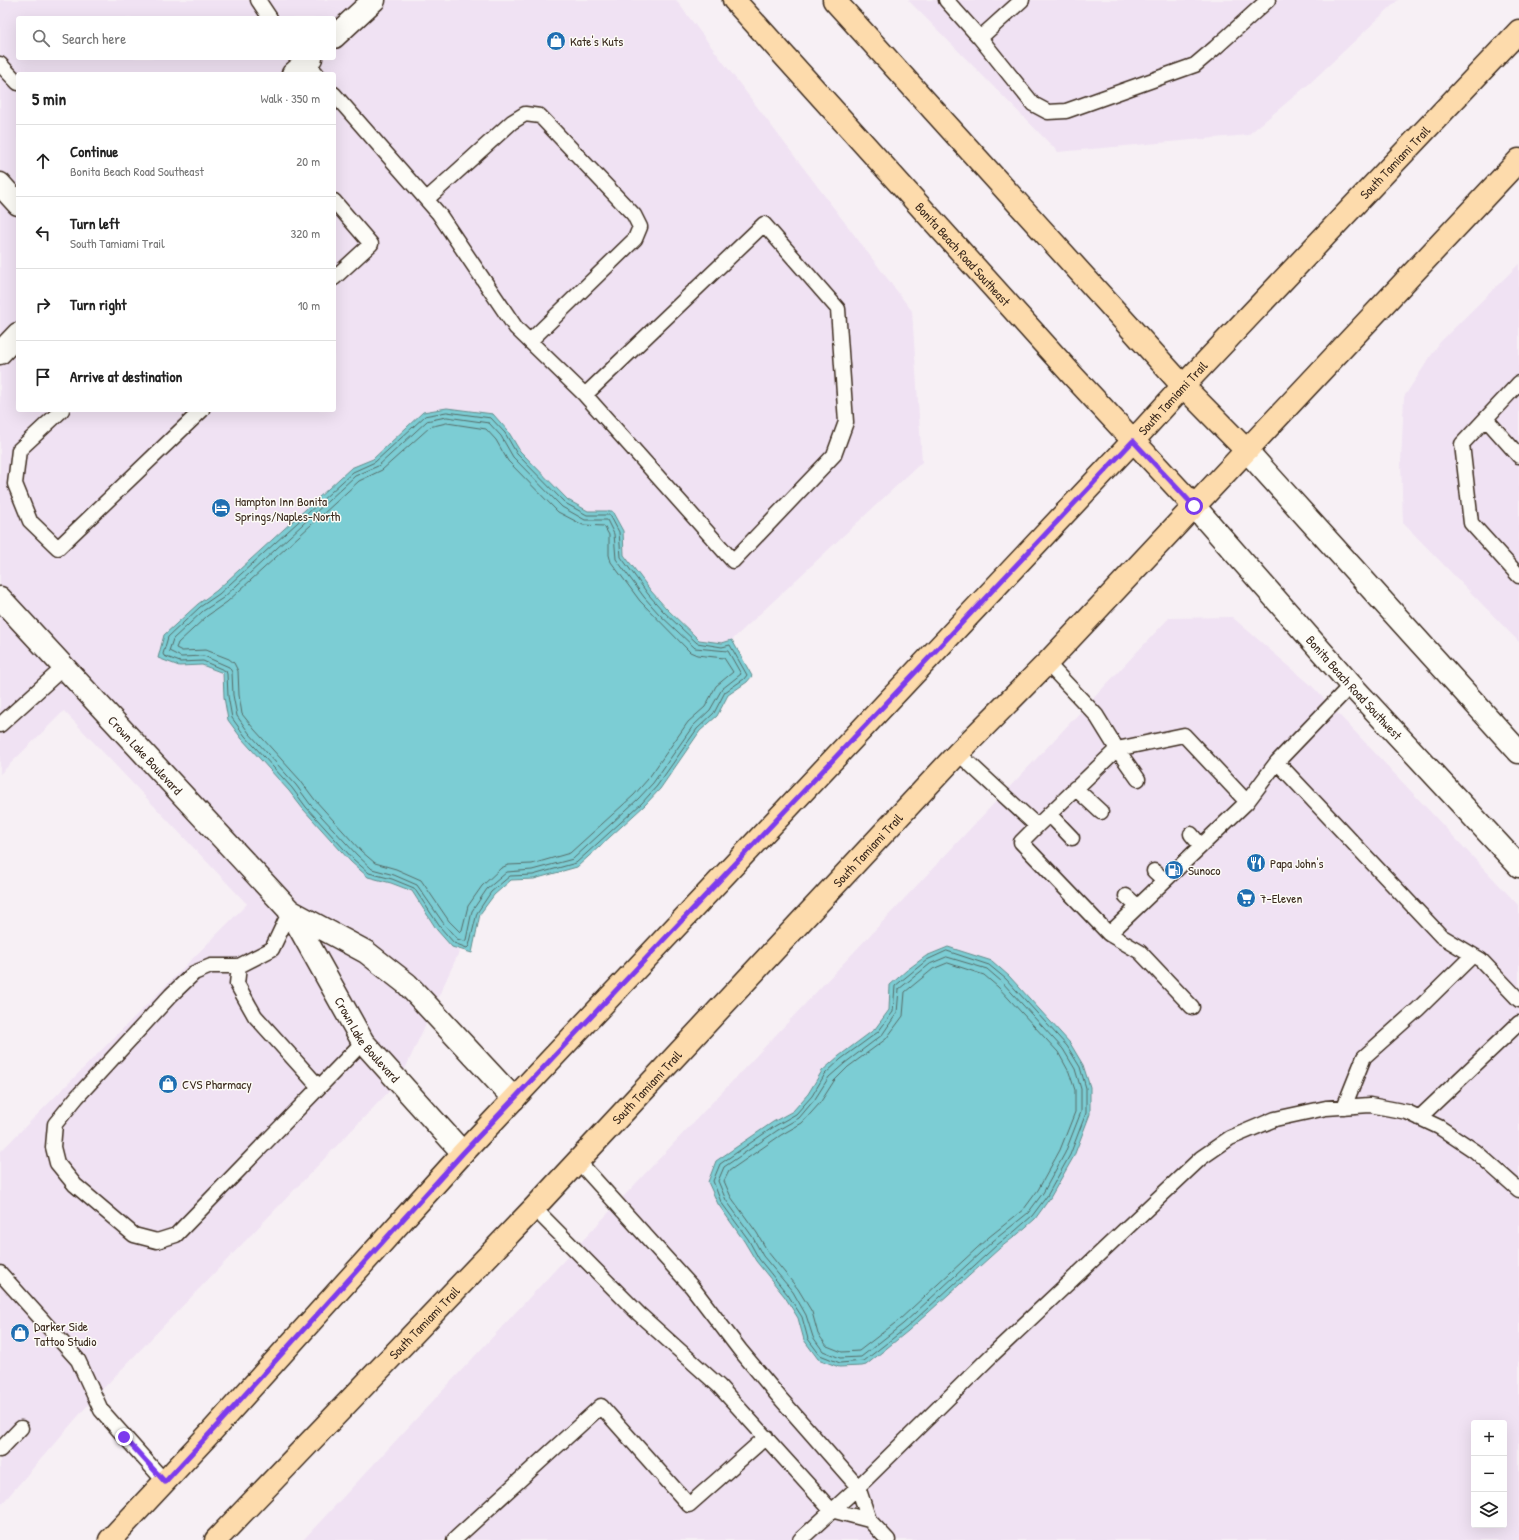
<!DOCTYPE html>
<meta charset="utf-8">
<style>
body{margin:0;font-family:"Patrick Hand",sans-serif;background:#f2f2f2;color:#222}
.controls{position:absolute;right:12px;bottom:12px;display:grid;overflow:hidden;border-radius:4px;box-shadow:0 4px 16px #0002}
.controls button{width:36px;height:36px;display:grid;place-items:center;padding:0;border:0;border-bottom:1px solid #e0e0e0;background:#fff;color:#222;font:20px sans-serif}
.stop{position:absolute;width:12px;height:12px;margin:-9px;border:3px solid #7c3aed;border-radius:50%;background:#fff}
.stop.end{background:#7c3aed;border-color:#fff;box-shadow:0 1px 4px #0008}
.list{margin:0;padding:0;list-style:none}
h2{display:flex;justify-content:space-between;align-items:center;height:52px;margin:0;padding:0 16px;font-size:17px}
h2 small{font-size:13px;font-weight:400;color:#767676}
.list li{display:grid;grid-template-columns:26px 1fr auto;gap:12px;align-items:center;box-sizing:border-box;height:72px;padding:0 16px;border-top:1px solid #e0e0e0}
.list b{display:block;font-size:15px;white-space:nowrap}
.list p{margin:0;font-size:13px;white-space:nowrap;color:#767676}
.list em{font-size:13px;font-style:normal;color:#767676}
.icon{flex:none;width:22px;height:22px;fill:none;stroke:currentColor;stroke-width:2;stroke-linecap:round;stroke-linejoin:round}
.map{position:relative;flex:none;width:1519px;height:1540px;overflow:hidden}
.search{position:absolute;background:#fff;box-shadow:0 4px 16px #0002;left:16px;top:16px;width:320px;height:44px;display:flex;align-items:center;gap:10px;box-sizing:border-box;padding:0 14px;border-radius:4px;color:#767676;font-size:15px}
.panel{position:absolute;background:#fff;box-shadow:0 4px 16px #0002;left:16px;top:72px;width:320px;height:340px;border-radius:4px}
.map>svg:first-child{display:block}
</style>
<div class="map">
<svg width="1519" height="1540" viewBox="0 0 1519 1540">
<rect width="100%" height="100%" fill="#f7f0f5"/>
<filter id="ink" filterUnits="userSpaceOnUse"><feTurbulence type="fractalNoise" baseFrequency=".025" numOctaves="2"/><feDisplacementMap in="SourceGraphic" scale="8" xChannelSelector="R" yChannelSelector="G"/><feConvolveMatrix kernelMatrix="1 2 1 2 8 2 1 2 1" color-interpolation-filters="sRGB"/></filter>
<g filter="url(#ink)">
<path fill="#f0e2f3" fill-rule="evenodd" d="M0 0H676L912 311 922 462 732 640 722 643 699 640 651 591 624 555 623 531 612 511H588L568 500 520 451 508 431 493 414 447 408 423 412 373 459 351 468 216 591 198 604 181 619 179 666 202 665 223 673 224 697 303 809 351 862 391 883 412 891 437 930 452 947 460 950 400 1080 94 1398 0 1506V1152L247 904 64 711 0 774ZM18 18H334V58H18ZM18 74H334V410H18Z
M908 0H1398L1309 84 1248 135 1058 152Z
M1519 264V642L1403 523 1401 462 1404 397 1440 342Z
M1232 617 1311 685 1519 906V1540H303L640 1179 1169 618ZM948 947 969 955 1035 1219 1018 1234 1000 1248 908 1331 866 1365 862 1366 839 1367 804 1340 798 1318 785 1297 756 1261 744 1241 773 1122 793 1111 808 1094 822 1071 839 1056 875 1029 889 1010 890 985 907 970 925 956ZM1474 1423H1504V1525H1474Z"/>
<path fill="#7ccdd4" stroke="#628c8b" d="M447 408 493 414 508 431 520 451 568 500 588 511H612L623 531 624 555 651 591 666 608 699 640 722 643 732 640 752 676 747 682 728 695 717 716 700 731 660 789 645 805 577 867 534 879 511 880 494 895 480 914 472 953 452 947 437 930 412 891 391 883 368 877 351 862 303 809 289 791 242 739 228 720 224 697 223 673 202 665 179 666 158 658 164 635 198 604 216 591 351 468 373 459 423 412Z
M948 947 992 961 1009 976 1070 1043 1083 1065 1090 1087V1114L1074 1156 1050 1198 1035 1219 1018 1234 1000 1248 908 1331 866 1365 862 1366 839 1367 818 1359 804 1340 798 1318 785 1297 756 1261 744 1241 718 1204 708 1182 716 1161 773 1122 793 1111 808 1094 822 1071 839 1056 875 1029 889 1010 890 985 907 970 926 956Z"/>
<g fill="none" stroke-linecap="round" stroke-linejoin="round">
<path stroke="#556b67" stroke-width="1" d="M447 412 491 418 505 433 517 454 565 503 587 515H610L619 532 621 557 648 594 663 611 697 643 722 647 730 645 747 675 744 679 725 692 714 713 697 729 657 786 642 803 576 863 533 875 510 876 491 892 477 913 469 946 467 948 454 943 440 927 414 888 392 879 369 873 353 859 306 807 292 788 245 736 232 718 228 696 227 674 226 671 203 661 180 662 164 656 163 654 168 637 200 607 219 594 353 472 375 462 425 416Z
M447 417 489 423 501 436 513 457 562 507 585 520H607L614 534 616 559 644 597 659 614 695 648 728 651 741 674 722 689 710 710 693 726 653 783 638 799 573 859 532 870 507 872 487 889 472 911 466 940 464 941 457 939 444 924 417 885 394 875 372 869 357 855 310 804 296 785 249 733 237 716 233 695 232 672 229 667 204 656 181 657 169 651 173 639 203 611 223 598 355 476 378 466 427 421Z
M447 423 486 429 496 440 508 461 558 512 583 525 604 526 609 535V555L611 562 640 601 690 652 697 655 724 658 733 672 716 686 705 707 688 722 648 779 634 795 570 853 532 864 508 865 501 868 482 886 468 906 462 930 460 932 449 921 421 880 396 869 375 863 361 851 315 800 300 780 254 729 242 714 239 695 238 671 234 663 229 659 206 650 182 651 176 648 178 643 207 616 227 602 359 481 382 470 430 427Z
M947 951 989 965 1006 979 1067 1046 1080 1067 1086 1088V1113L1070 1155 1047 1196 1032 1216 1015 1231 997 1245 906 1328 864 1361 840 1363 820 1355 808 1339 802 1317 788 1295 759 1259 748 1239 721 1202 713 1181 720 1164 775 1126 796 1114 812 1096 825 1074 841 1059 878 1032 893 1012 895 986 927 960Z
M947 957 987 969 1002 982 1063 1049 1075 1069 1081 1089V1112L1065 1153 1043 1193 1028 1213 993 1241 903 1324 861 1357 840 1358 823 1351 813 1337 806 1315 793 1292 763 1256 752 1236 726 1200 718 1181 724 1167 778 1130 799 1118 815 1099 829 1077 845 1063 882 1035 897 1013 899 989 930 964Z
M948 963 984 975 998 987 1058 1052 1069 1072 1075 1090V1112L1060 1150 1038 1190 1024 1209 989 1237 899 1320 859 1351 842 1352 827 1346 818 1334 812 1312 798 1289 768 1252 757 1233 731 1197 724 1181 729 1171 781 1135 802 1123 820 1103 834 1081 848 1067 886 1039 903 1016 905 992 933 969Z"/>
<defs>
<path id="service" d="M258 0 270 18
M946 0 980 38 1022 0
M980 38 1033 104 1048 112 1066 111 1195 65 1215 48 1268 0
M302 58 317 74
M0 64 18 83
M334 94 439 214 516 328 585 395 733 561 834 455 846 422 838 309 764 224 585 395
M427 199 512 122 525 114 540 116 634 215 640 227 635 239 530 341
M334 201 371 244 334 278
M1519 383 1462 444 1471 523 1519 576
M62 410 19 450 15 484 30 521 58 548 202 410
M1486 419 1519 456
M1047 663 1096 715 1117 749 1138 779
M0 725 64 667
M958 753 1037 826 1117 749 1184 735 1247 802 1277 762 1351 685
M1277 762 1441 936 1481 960 1519 1000
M1075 788 1101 812
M1049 814 1072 838
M1037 826 1021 842 1109 934
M1191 834 1201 846
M1154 871 1164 880
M1126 896 1137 906
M290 911 272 949 239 966 237 984 255 1016 319 1087
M239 966H211L194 973 171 995 77 1097 55 1124 53 1147 57 1163 75 1185 134 1235 157 1241 176 1235 363 1042
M1192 1007 1140 952 1109 934 1247 802
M1344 1107 1364 1057 1418 1009 1473 955
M1419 1118 1519 1023
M578 1161 692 1287 740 1350 780 1398 858 1487 869 1520 888 1540
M534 1208 639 1314 719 1386 831 1510 869 1520
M0 1273 78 1360 101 1410 165 1482
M0 1450 21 1428
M454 1540 601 1406 689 1505 766 1437
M800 1540 858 1487 993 1354 1201 1158 1230 1138 1275 1119 1326 1108 1370 1105 1407 1112 1439 1127 1475 1151 1519 1190"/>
<g id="minor">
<path d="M334 37 374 0"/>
<path d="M293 74 311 58"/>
<path d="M0 184 18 204"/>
<path d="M0 353 18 334"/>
<path id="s1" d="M0 598 290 911 363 1042 463 1153"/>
<path d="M290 911 366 952 407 984 514 1099"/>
</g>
<g id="secondary">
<path d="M1246 450 1519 752"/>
<path id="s2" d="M1194 506 1351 685 1519 866"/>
</g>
<g id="primary">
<path id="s3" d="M734 0 1074 377 1194 506"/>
<path d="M834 0 1183 386 1246 450"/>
<path id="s4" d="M110 1540 212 1431 463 1153 1133 441 1183 386 1519 31"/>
<path id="s5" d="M216 1540 534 1208 958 753 1047 663 1519 160"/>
</g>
</defs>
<use href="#service" stroke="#3b2a1e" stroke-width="17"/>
<use href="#minor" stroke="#3b2a1e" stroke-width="25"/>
<use href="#secondary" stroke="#3b2a1e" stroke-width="25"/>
<use href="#primary" stroke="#3b2a1e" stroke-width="25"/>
<use href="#service" stroke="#fdfcf7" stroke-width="14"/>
<use href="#minor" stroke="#fdfcf7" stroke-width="22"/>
<use href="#secondary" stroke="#fdfcf7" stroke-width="22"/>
<use href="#primary" stroke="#fddbac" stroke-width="22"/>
</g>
</g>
<g fill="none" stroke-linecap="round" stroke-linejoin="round" filter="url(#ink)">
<path stroke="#7c3aed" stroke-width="5" d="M124 1437 165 1482 212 1431 463 1153 1133 441 1194 506"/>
</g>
<defs>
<symbol id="shop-disc" viewBox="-11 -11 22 22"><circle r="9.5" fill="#1f6fb2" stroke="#fdfcf7"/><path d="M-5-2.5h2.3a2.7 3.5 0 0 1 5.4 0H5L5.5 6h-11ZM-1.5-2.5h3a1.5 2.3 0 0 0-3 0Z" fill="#fff"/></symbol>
<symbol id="hotel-disc" viewBox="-11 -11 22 22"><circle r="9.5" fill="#1f6fb2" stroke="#fdfcf7"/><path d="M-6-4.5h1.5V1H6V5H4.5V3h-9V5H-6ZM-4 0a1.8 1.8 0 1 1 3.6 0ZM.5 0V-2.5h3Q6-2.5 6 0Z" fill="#fff"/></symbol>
<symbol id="restaurant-disc" viewBox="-11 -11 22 22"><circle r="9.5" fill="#1f6fb2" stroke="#fdfcf7"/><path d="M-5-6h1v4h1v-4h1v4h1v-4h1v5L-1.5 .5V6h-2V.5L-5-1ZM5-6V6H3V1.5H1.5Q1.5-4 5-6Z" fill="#fff"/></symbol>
<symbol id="fuel-disc" viewBox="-11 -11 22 22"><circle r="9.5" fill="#1f6fb2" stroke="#fdfcf7"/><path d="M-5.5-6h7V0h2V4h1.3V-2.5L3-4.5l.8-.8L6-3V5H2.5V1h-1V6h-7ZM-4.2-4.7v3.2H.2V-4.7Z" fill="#fff"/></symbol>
<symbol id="supermarket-disc" viewBox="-11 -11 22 22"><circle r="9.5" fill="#1f6fb2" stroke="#fdfcf7"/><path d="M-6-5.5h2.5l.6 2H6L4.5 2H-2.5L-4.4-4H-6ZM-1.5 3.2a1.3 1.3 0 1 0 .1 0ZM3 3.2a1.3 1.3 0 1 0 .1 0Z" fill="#fff"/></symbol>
</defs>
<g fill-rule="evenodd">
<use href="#shop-disc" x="545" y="30" width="22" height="22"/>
<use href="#hotel-disc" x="210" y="497" width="22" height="22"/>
<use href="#restaurant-disc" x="1245" y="852" width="22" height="22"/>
<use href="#fuel-disc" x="1163" y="859" width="22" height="22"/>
<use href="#supermarket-disc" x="1235" y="887" width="22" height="22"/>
<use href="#shop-disc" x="157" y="1073" width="22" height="22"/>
<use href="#shop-disc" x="9" y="1322" width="22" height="22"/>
</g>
<g text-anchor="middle" stroke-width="3" stroke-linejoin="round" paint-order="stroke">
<g font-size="13" fill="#3b2a1e" stroke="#fdfcf7" text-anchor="start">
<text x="570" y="46">Kate's Kuts</text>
<text x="235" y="506">Hampton Inn Bonita<tspan x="235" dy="15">Springs/Naples-North</tspan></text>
<text x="1270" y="868">Papa John's</text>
<text x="1188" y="875">Sunoco</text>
<text x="1260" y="903">7-Eleven</text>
<text x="182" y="1089">CVS Pharmacy</text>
<text x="34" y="1331">Darker Side<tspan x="34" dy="15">Tattoo Studio</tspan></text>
</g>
<g font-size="13" fill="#3b2a1e" stroke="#fdfcf7">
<text dy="5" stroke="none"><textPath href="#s4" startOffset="1884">South Tamiami Trail</textPath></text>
<text dy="5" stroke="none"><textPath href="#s3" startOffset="342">Bonita Beach Road Southeast</textPath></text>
<text dy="5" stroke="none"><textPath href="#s4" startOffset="1560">South Tamiami Trail</textPath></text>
<text dy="5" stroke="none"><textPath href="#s2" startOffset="242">Bonita Beach Road Southwest</textPath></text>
<text dy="5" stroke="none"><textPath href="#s1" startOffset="214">Crown Lake Boulevard</textPath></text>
<text dy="5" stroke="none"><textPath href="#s5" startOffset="949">South Tamiami Trail</textPath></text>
<text dy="5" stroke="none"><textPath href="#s1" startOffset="577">Crown Lake Boulevard</textPath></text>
<text dy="5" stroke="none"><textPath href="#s5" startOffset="625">South Tamiami Trail</textPath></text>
<text dy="5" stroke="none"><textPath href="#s5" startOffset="301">South Tamiami Trail</textPath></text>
</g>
</g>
</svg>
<div class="controls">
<button>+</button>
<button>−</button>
<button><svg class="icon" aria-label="layers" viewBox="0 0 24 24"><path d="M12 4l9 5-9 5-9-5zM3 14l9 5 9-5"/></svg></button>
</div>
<div class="stop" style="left:1194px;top:506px"></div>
<div class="stop end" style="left:124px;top:1437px"></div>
<div class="search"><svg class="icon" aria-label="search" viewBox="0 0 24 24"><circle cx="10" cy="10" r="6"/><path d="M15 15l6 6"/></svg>Search here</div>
<section class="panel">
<h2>5 min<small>Walk · 350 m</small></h2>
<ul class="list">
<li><svg class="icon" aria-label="ahead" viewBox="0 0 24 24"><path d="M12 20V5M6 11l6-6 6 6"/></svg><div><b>Continue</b><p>Bonita Beach Road Southeast</p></div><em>20 m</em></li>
<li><svg class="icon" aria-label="left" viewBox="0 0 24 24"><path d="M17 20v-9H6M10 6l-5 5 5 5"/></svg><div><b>Turn left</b><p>South Tamiami Trail</p></div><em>320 m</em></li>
<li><svg class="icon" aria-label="right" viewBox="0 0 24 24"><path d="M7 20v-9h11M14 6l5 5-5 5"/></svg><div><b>Turn right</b></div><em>10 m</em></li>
<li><svg class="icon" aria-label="arrive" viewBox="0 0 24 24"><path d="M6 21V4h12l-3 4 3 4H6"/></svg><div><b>Arrive at destination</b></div></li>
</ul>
</section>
</div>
